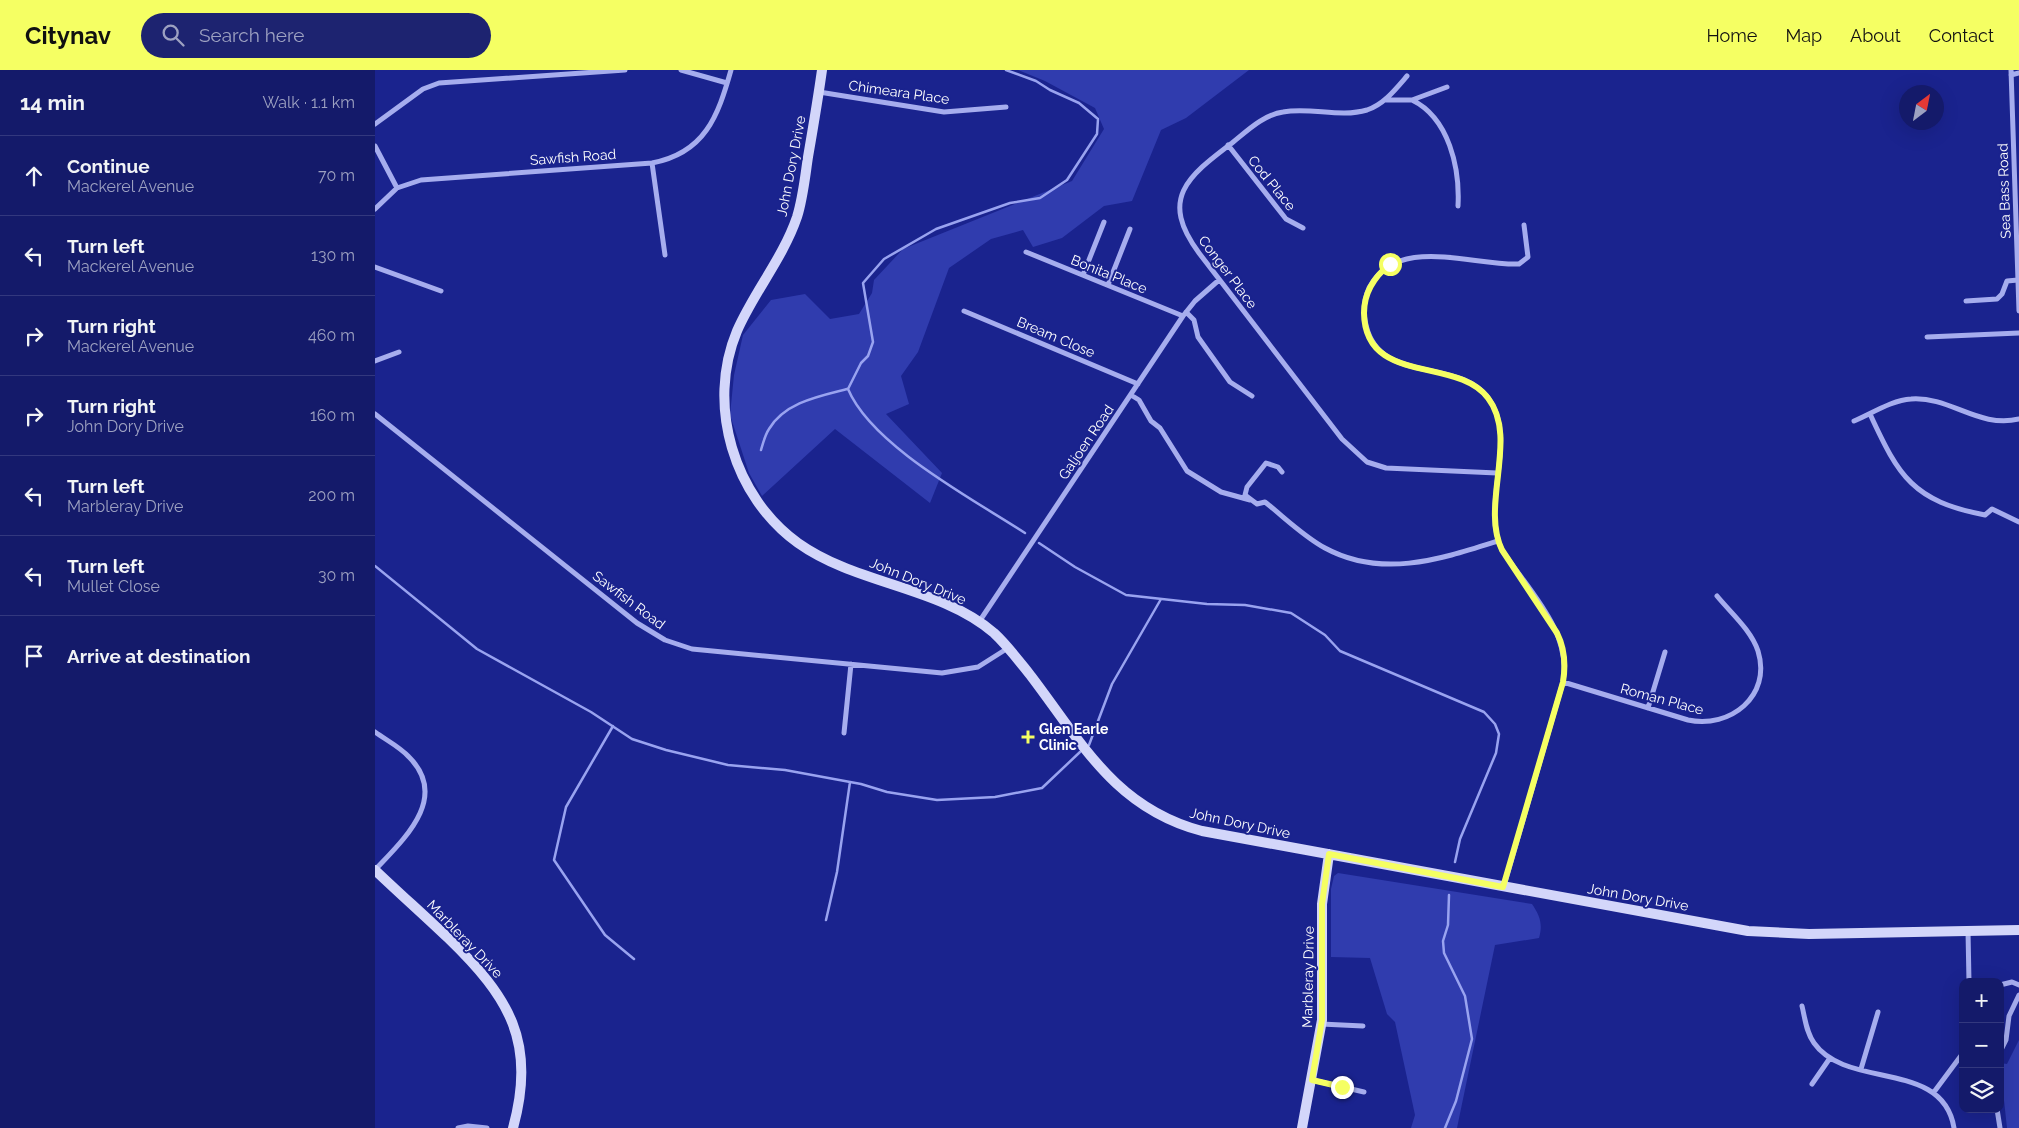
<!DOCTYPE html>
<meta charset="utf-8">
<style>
body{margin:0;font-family:Raleway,sans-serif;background:#1d2370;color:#f1f3f6}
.controls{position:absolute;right:15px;bottom:15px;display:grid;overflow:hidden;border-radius:10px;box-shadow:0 5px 20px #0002}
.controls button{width:45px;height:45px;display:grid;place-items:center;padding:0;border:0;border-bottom:1px solid #33387e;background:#141a6a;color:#f1f3f6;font:25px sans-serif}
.compass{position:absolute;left:1524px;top:15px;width:45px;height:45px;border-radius:50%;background:#141a6a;box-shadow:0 5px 20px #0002;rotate:32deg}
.stop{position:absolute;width:15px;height:15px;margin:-11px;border:4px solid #f5ff63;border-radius:50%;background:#fff}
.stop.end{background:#f5ff63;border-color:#fff;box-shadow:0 1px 5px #0008}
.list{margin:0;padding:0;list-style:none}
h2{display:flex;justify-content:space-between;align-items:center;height:65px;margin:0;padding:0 20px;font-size:21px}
h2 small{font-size:16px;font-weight:400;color:#9da1c1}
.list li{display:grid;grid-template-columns:32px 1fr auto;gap:15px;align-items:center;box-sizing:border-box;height:80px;padding:0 20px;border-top:1px solid #33387e}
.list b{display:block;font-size:19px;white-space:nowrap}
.list p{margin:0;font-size:16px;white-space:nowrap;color:#9da1c1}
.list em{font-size:16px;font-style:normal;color:#9da1c1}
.icon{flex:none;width:28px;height:28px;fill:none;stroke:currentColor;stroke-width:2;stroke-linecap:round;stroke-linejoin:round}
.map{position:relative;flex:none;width:1644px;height:1058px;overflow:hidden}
header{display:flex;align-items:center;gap:30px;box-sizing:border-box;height:70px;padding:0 25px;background:#f5ff63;color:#111}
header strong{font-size:24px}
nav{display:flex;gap:28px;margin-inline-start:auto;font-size:18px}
.search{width:350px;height:45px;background:#1d2370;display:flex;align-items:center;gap:12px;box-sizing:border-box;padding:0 18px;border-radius:28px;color:#9da1c1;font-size:19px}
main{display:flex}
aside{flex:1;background:#141a6a}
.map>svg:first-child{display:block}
</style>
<header>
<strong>Citynav</strong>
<div class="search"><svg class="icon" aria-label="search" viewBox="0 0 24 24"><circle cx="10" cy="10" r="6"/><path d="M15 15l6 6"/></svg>Search here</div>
<nav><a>Home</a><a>Map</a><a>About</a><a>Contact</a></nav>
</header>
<main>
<aside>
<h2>14 min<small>Walk · 1.1 km</small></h2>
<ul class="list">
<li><svg class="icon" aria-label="ahead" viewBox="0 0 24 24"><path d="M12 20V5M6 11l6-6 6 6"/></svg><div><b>Continue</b><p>Mackerel Avenue</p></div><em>70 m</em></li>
<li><svg class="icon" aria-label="left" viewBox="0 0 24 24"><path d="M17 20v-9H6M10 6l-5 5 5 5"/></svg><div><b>Turn left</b><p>Mackerel Avenue</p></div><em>130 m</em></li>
<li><svg class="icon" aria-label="right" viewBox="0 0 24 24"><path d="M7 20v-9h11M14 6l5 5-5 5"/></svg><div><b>Turn right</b><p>Mackerel Avenue</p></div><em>460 m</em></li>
<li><svg class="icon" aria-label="right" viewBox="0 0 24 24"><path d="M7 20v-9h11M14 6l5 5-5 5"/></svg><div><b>Turn right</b><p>John Dory Drive</p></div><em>160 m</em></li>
<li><svg class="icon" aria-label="left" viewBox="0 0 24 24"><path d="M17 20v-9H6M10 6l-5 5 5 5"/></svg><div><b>Turn left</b><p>Marbleray Drive</p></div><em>200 m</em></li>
<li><svg class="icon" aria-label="left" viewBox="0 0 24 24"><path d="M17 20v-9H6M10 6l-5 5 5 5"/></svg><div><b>Turn left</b><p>Mullet Close</p></div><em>30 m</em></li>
<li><svg class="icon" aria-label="arrive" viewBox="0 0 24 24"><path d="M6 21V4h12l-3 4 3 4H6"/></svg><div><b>Arrive at destination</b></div></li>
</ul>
</aside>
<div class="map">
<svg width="1644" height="1058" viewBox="0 0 1644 1058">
<rect width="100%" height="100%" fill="#1a238e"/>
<path fill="#303cae" d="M643 0H874L811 48 786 60 757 131 729 136 687 168 658 177 648 160 616 169 574 198 543 282 526 306 534 334 511 344 567 403 555 433 460 359 387 426 374 403 355 345 359 305 368 265 396 230 430 224 455 249 484 244 497 223 499 210 528 179 697 111 729 59 720 38 670 11Z
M963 803 1157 834C1165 846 1168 854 1164 868L1120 875 1082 1058H1036L1040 1045 1020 952 1012 944 995 888 956 887V819L959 806Z
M1644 970V1058H1632L1625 993 1632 994Z"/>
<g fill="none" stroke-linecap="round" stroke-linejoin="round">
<path stroke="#99a3f0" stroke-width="2.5" d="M631 0 661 11 675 20 704 33 723 49 722 64 692 110 665 128 635 133 561 159 509 189 488 213 498 272 493 286 486 293 473 319C497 376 598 429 650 463
M386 380C388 373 390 365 394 359 410 332 445 326 472 319
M664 473 700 497 751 525 832 534 870 535 916 543 950 565 965 581 1109 642 1120 654 1124 664 1121 683 1085 769 1080 792
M0 496 102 579 216 642 257 669 291 680 353 695 410 700 486 714 512 722 562 730 620 727 667 718 705 682
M238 656 191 737 179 790 230 865 259 889
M714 675 737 614 786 529
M451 850 462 802 475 712
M1070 1058 1081 1031 1097 969 1090 926 1069 883 1068 871 1073 855 1074 825"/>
<path stroke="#a6adee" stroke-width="5" d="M306 0 352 13
M1636 0 1644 241
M1636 5 1644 3
M1032 6C1020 20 1009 34 992 40 965 48 936 37 908 42 888 45 872 61 857 73 812 107 784 129 824 183L967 369 992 392 1011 398 1122 403
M444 22 569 42 631 37
M1010 30H1037L1072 17
M1037 30C1074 48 1085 98 1083 136
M0 54 48 19 64 13 250 0
M853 75 911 149 928 158
M0 76 22 118
M277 93 290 185
M0 139 22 118 46 110 277 93C330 83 343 46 356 0
M651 182 808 246
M0 197 66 221
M708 205 729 152
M733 215 755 159
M1591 231 1622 229 1627 224 1632 211 1643 210
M589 241 763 314
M811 242 819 250 823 267 855 312 877 326
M1552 267 1644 263
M0 291 24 282
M756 325 764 330 776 351 785 358 812 401 846 422 875 430
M0 344 262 553 290 570 317 579 567 603 603 597 633 578
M1495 344C1524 407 1538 431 1610 445L1617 439 1644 452
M1479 351C1496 344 1517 330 1536 329 1575 326 1604 359 1644 349
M907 402 903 397 891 393 872 417 870 425 882 434 890 432C909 447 928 466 950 478 1007 509 1066 489 1123 471
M604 552 808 246 820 231 844 210
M1188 612 1313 650C1355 659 1397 626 1383 581 1376 560 1356 543 1342 526
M1273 638 1290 582
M0 662C11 670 25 677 34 687 75 728 28 770 0 800
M469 663 476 594
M1129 816 1188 612C1197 561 1153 520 1127 480 1105 435 1142 374 1116 332 1088 285 1005 317 991 255 988 243 989 229 994 218 1022 164 1097 196 1144 194L1153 187 1149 155
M1593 861 1594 912
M1625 915 1637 912 1644 915
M1427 936C1430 948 1431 962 1439 973 1472 1020 1568 989 1579 1058
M946 954 988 956
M1625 982 1631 970 1634 946 1644 925
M1486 999 1503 942
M937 1010 989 1022
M1437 1014 1455 988
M1559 1022 1588 983
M1622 1039 1625 1058
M83 1058 93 1056 112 1058"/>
<path stroke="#d3d6fa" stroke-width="10" d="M447 0C443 29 438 58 433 87 430 107 428 128 422 147 408 188 379 222 362 261 331 335 359 427 423 473 482 515 564 516 619 563 633 576 644 591 656 606 707 673 740 738 827 761L1373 861 1434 864 1644 860
M0 800C24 823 49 845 73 868 134 927 162 972 138 1058
M927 1058 947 950V834L954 784"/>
</g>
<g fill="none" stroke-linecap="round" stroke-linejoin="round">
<path stroke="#f5ff63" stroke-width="6" d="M967 1017 937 1010 947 950V834L954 784 1128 817 1188 612C1191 594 1190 579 1182 563L1127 480C1105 435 1144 368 1113 328 1082 286 990 316 989 243 989 222 999 207 1015 194"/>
</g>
<path fill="#f5ff63" stroke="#1a238e" stroke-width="2" d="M650.5 659.5h5v5h5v5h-5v5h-5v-5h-5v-5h5z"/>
<g text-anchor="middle" stroke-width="4" stroke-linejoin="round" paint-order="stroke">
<g font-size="14" fill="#fff" stroke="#1a238e">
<text transform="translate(524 22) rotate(8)" y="5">Chimeara Place</text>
<text transform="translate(198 87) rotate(-4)" y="5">Sawfish Road</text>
<text transform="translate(416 96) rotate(-79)" y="5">John Dory Drive</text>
<text transform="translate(897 113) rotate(51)" y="5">Cod Place</text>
<text transform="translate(1629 121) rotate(-92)" y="5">Sea Bass Road</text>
<text transform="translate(853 202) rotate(53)" y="5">Conger Place</text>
<text transform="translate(734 204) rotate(22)" y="5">Bonita Place</text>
<text transform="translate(681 267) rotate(23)" y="5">Bream Close</text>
<text transform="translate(711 372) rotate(-56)" y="5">Galjoen Road</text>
<text transform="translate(543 511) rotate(22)" y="5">John Dory Drive</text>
<text transform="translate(254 530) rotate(37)" y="5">Sawfish Road</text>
<text transform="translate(1287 629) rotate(15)" y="5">Roman Place</text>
<text transform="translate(865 753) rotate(12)" y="5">John Dory Drive</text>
<text transform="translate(1263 827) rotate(10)" y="5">John Dory Drive</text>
<text transform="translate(90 869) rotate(46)" y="5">Marbleray Drive</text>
<text transform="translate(933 907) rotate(-89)" y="5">Marbleray Drive</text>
</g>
<g font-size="14" font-weight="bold" fill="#fff" stroke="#1a238e" text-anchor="start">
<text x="664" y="664">Glen Earle<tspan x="664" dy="16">Clinic</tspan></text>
</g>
</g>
</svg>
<div class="controls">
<button>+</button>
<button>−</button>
<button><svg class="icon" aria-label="layers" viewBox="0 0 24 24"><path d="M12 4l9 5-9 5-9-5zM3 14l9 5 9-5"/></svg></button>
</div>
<svg class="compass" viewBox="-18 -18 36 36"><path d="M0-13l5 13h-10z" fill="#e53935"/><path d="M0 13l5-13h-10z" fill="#9da1c1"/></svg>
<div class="stop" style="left:1015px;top:194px"></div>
<div class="stop end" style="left:967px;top:1017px"></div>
</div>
</main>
